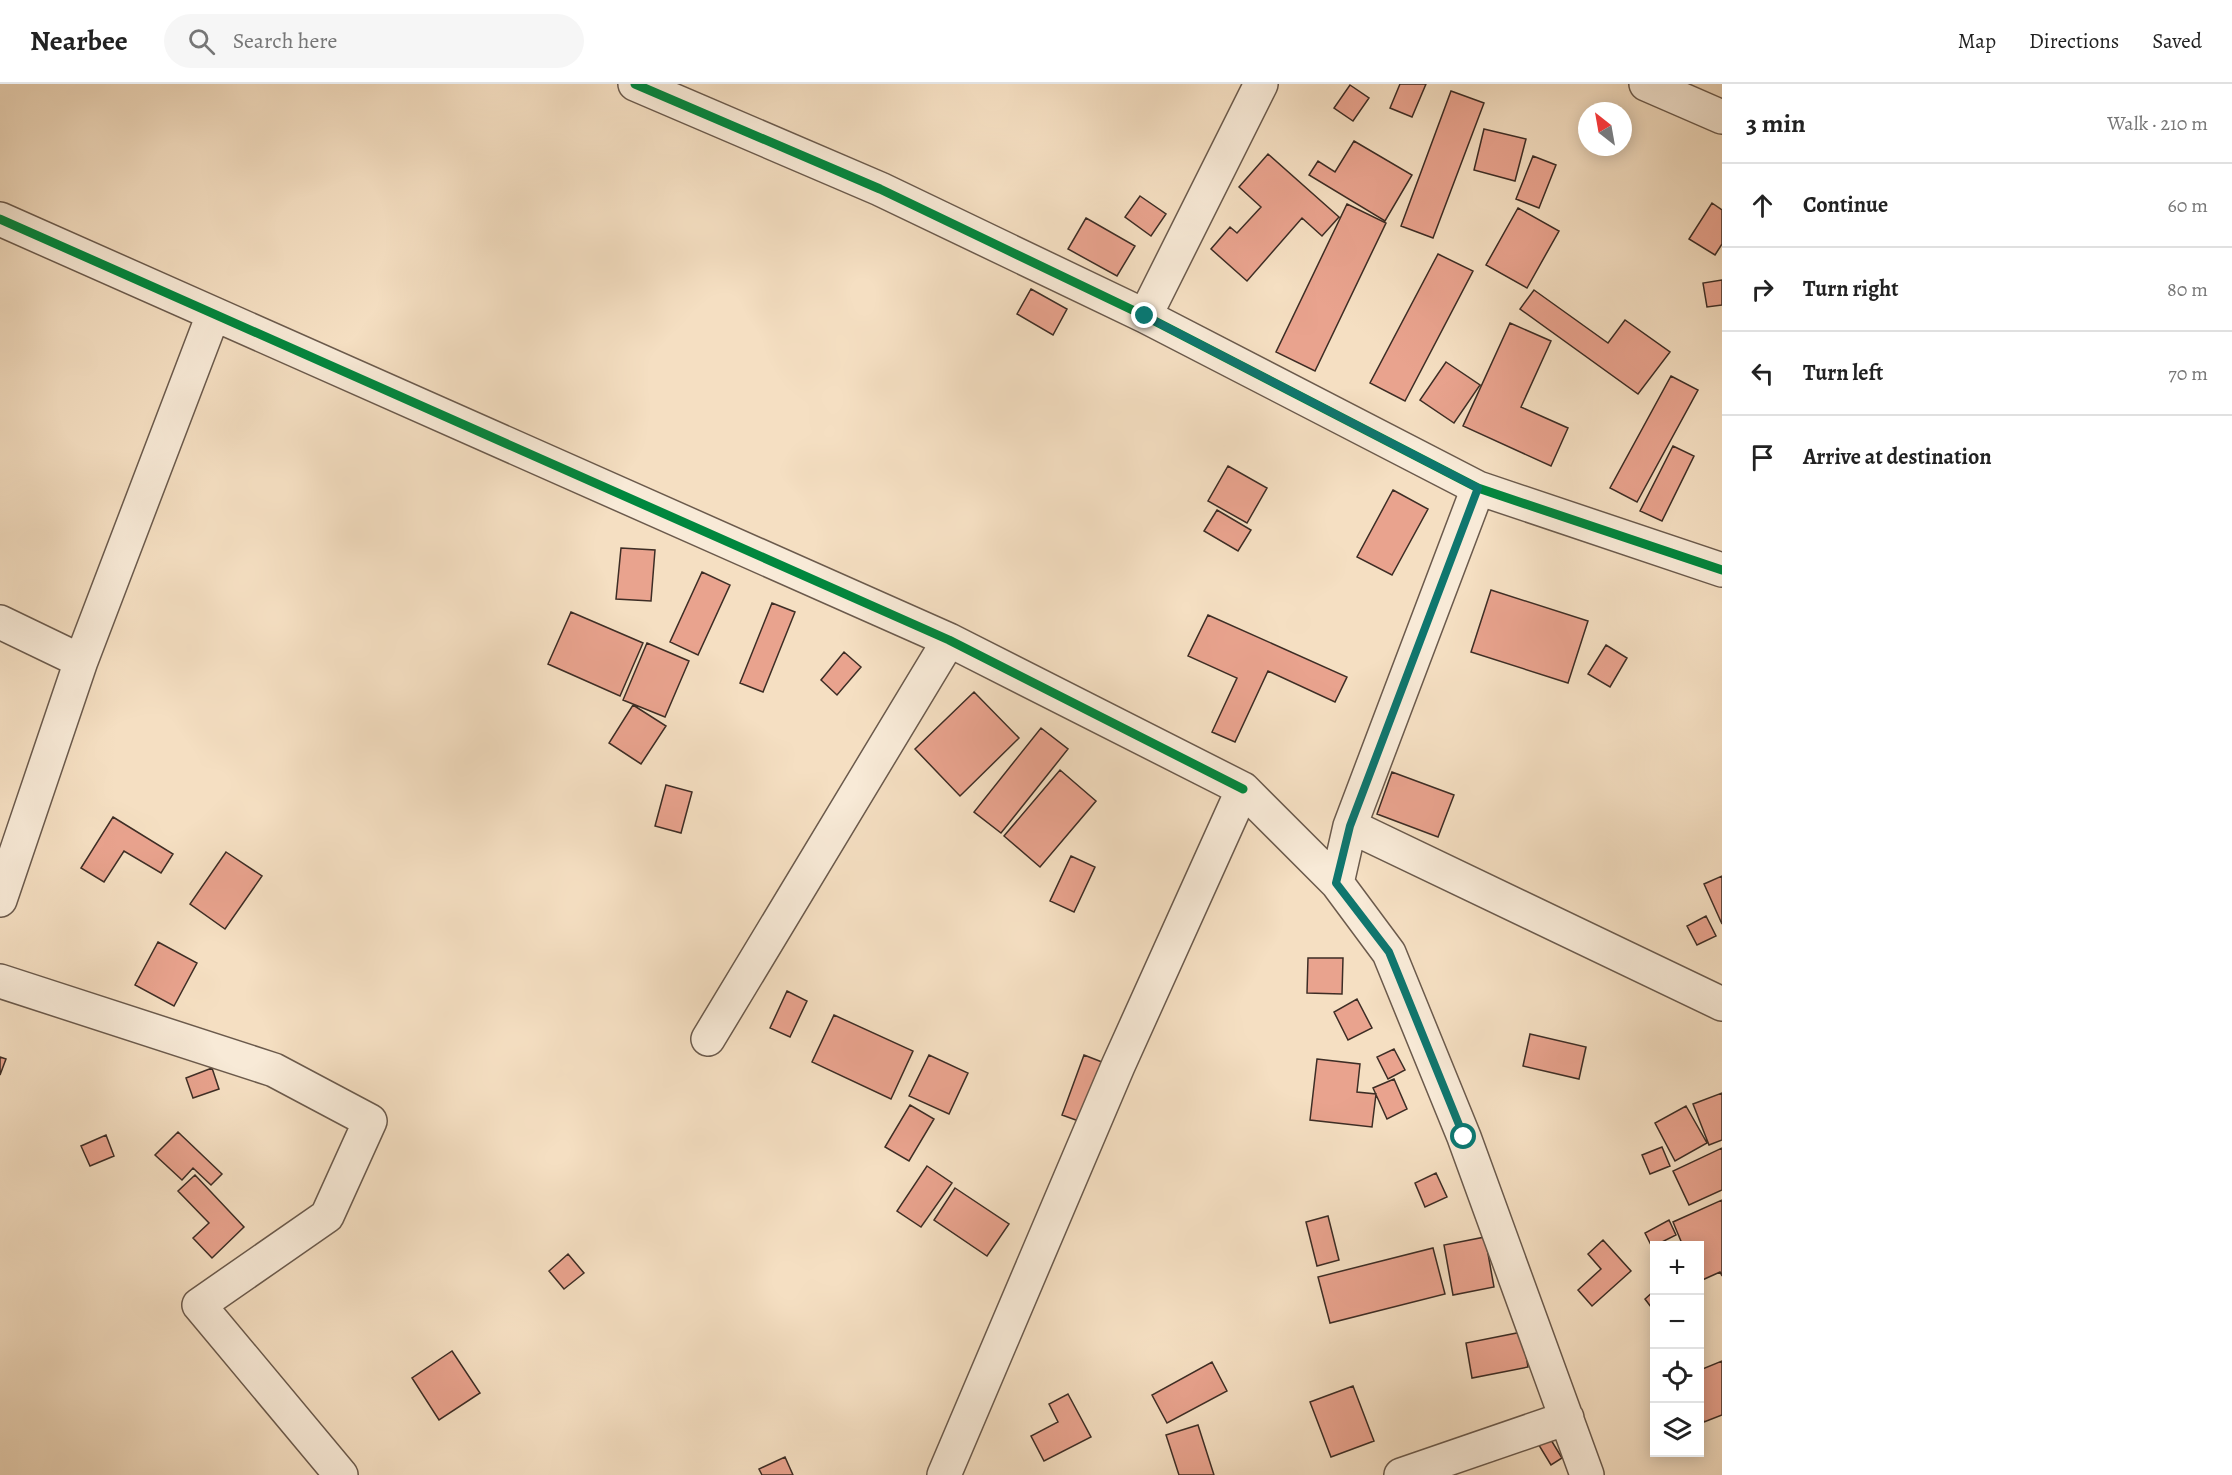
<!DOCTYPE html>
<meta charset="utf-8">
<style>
body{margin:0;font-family:Alegreya,serif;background:#f6f6f6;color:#222}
.controls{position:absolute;right:18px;bottom:18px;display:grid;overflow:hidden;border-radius:0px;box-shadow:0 3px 15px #0003}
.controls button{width:54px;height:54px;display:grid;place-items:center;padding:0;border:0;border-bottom:2px solid #e0e0e0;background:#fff;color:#222;font:30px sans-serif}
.compass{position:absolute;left:1578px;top:18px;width:54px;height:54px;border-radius:50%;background:#fff;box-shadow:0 3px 15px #0003;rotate:329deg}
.stop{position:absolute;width:18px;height:18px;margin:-14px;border:4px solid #0f766e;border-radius:50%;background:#fff}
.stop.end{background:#0f766e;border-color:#fff;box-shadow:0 2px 6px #0008}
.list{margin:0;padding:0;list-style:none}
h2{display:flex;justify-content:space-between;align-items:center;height:78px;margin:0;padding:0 24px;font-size:26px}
h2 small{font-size:20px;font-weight:400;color:#767676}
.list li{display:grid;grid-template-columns:39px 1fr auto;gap:18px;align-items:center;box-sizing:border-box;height:84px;padding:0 24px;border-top:2px solid #e0e0e0}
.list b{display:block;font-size:22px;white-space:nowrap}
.list em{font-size:20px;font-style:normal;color:#767676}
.icon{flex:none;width:33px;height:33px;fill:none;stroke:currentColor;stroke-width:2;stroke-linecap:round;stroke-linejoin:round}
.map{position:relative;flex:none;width:1722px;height:1391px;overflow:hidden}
header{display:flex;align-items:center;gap:36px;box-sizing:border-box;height:84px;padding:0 30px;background:#fff;border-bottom:2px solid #e0e0e0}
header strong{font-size:28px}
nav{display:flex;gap:33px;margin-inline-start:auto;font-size:21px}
.search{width:420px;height:54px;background:#f6f6f6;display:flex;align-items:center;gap:15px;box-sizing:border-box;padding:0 21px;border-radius:33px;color:#767676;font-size:22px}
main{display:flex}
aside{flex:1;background:#fff}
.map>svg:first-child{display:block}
</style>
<header>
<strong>Nearbee</strong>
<div class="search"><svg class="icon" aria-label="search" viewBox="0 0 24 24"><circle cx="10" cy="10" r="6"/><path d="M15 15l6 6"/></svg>Search here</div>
<nav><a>Map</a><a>Directions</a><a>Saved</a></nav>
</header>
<main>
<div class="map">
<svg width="1722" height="1391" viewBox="0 0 1722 1391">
<rect width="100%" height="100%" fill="#f5dfc2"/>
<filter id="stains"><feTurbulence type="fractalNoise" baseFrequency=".00333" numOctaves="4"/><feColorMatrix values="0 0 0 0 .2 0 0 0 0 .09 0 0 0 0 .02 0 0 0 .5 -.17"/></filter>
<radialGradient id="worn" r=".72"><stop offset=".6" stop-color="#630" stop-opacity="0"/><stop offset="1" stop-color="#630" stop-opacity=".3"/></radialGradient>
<path fill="#e9a38e" stroke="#3d2d25" stroke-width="1.5" d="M1400 0H1426L1412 33 1390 24Z
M1350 1 1369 14 1353 37 1334 24Z
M1451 7 1484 19 1433 154 1401 142Z
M1484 45 1526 55 1515 97 1474 86Z
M1354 57 1412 91 1385 137 1309 91 1318 77 1335 88Z
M1268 70 1339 133 1322 152 1302 134 1247 197 1211 165 1230 143 1237 149 1261 123 1239 103Z
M1533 72 1556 81 1539 124 1516 115Z
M1140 112 1166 130 1151 152 1125 133Z
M1712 119 1722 126V160L1715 171 1689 155Z
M1347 120 1386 139 1315 287 1276 268Z
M1518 124 1559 147 1527 204 1486 181Z
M1086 134 1135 162 1117 192 1068 165Z
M1438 170 1473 187 1405 317 1370 299Z
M1722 196V221L1707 223 1703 199Z
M1031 205 1067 225 1053 251 1017 230Z
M1534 206 1608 259 1625 236 1670 268 1638 310 1520 225Z
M1510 239 1551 257 1521 323 1568 344 1551 382 1463 342Z
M1446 278 1480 301 1454 339 1420 316Z
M1671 292 1698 306 1637 418 1610 404Z
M1673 362 1694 372 1662 437 1640 427Z
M1228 382 1267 404 1247 439 1208 417Z
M1393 406 1428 425 1392 491 1357 473Z
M1217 426 1251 446 1238 467 1204 447Z
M621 464 655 466 651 517 616 515Z
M702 488 730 501 698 571 670 558Z
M1491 506 1588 537 1568 599 1471 568Z
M772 519 795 528 763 608 740 599Z
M571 528 643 559 620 612 548 580Z
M1208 531 1347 593 1335 618 1268 587 1235 658 1212 648 1237 594 1188 572Z
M647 559 689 577 665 633 623 616Z
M1606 561 1627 574 1610 603 1588 590Z
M844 568 861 583 837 611 821 596Z
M974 608 1019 654 960 712 915 665Z
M633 621 666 642 641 680 609 659Z
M1041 644 1068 665 1001 749 974 728Z
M1060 686 1096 717 1040 783 1004 752Z
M1392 688 1454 711 1438 753 1377 730Z
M666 701 692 708 681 749 655 742Z
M113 733 173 770 161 789 124 767 104 798 81 784Z
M226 768 262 792 225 845 190 820Z
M1071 772 1095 783 1074 828 1050 817Z
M1722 792V840L1704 800Z
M1706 832 1716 852 1697 861 1687 842Z
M158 858 197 879 174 922 135 901Z
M1308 874H1343L1342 910 1307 909Z
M787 907 807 917 790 953 770 944Z
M1357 915 1372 944 1348 956 1334 928Z
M834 931 913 967 891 1015 812 978Z
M1530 950 1586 963 1579 995 1523 982Z
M1394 965 1405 986 1388 995 1377 973Z
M929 971 968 989 949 1030 909 1012Z
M1084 971 1120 985 1098 1044 1062 1031Z
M0 973 6 975 0 991Z
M1317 975 1360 980 1357 1008 1376 1010 1372 1043 1310 1036Z
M212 984 219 1005 193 1014 186 994Z
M1394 995 1407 1025 1387 1035 1373 1004Z
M1722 1009V1056L1709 1061 1693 1020Z
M910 1021 934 1035 909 1077 885 1063Z
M1686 1022 1707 1059 1675 1077 1655 1039Z
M178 1048 222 1090 211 1101 193 1084 182 1096 155 1071Z
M106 1051 114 1072 90 1082 81 1062Z
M1662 1063 1670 1082 1650 1090 1642 1071Z
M1722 1064V1106L1689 1121 1673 1087Z
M927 1082 952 1099 921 1143 897 1127Z
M1436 1089 1447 1113 1425 1123 1415 1099Z
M195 1091 244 1143 212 1174 193 1154 209 1139 178 1107Z
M955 1104 1009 1140 987 1172 934 1136Z
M1722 1116V1192L1720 1188 1700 1197V1162H1683L1673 1138Z
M1328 1132 1339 1176 1317 1182 1306 1138Z
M1669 1136 1676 1151 1652 1163 1645 1149Z
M1485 1153 1494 1203 1453 1211 1444 1161Z
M1603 1156 1631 1187 1592 1222 1578 1206 1601 1185 1588 1170Z
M1433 1164 1445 1210 1330 1239 1318 1193Z
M568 1170 584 1189 564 1205 549 1187Z
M1654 1207V1227L1645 1215Z
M1522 1248 1528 1283 1472 1294 1466 1259Z
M452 1267 480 1309 439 1336 412 1294Z
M1722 1277V1331L1704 1338 1700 1326V1286Z
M1212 1278 1227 1307 1167 1339 1152 1311Z
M1353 1302 1374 1357 1331 1373 1310 1318Z
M1068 1310 1091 1353 1044 1377 1031 1352 1058 1338 1049 1320Z
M1198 1341 1214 1391H1179L1166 1351Z
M1548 1351 1562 1374 1551 1381 1537 1358Z
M785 1373 793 1391H762L759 1385Z"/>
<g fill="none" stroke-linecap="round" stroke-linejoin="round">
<defs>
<path id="minor" d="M635 0 880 105 1145 232 1478 404 1722 486
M1646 0 1722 33
M0 135 949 556 1243 705
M1145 232 1261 0
M1478 404 1350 742 1337 799 1389 869 1464 1053 1587 1391
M0 538 81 577 0 816
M81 577 213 231
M1350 742 1722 920
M0 897 274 986 370 1037 327 1132 199 1221 341 1391
M708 955 949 556
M944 1391 1118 982 1243 705 1337 799
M1401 1391 1567 1334"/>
</defs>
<use href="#minor" stroke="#6b5a4c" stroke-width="36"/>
<use href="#minor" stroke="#f8ead7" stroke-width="33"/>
<defs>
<path id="cycleway" d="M635 0 880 105 1145 232 1478 404 1722 486
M0 135 949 556 1243 705"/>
</defs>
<use href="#cycleway" stroke="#f8ead7" stroke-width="13"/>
<use href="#cycleway" stroke="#00873e" stroke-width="9"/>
</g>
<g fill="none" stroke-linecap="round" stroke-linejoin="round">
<path stroke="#0f766e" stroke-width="8" d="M1145 232 1478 404 1350 742 1336 799 1389 868 1464 1053"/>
</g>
<rect width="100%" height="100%" filter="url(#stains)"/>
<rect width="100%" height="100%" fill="url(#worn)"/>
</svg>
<div class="controls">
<button>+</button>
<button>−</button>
<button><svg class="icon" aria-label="locate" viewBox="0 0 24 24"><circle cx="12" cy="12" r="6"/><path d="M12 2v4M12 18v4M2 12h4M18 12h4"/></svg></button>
<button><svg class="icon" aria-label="layers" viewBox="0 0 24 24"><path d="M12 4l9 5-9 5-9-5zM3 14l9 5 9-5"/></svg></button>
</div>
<svg class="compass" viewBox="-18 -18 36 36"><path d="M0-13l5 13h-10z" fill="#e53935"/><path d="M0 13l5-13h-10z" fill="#767676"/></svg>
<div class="stop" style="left:1464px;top:1053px"></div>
<div class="stop end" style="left:1145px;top:232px"></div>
</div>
<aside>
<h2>3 min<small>Walk · 210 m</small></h2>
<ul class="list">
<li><svg class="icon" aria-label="ahead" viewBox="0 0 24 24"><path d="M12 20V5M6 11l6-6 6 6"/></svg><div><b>Continue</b></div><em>60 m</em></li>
<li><svg class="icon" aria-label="right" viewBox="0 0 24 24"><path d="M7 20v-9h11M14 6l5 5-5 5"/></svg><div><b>Turn right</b></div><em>80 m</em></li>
<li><svg class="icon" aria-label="left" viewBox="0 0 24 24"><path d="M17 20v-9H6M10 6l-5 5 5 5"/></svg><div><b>Turn left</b></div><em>70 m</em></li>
<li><svg class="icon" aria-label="arrive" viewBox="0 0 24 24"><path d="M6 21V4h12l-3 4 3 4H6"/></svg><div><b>Arrive at destination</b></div></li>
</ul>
</aside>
</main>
